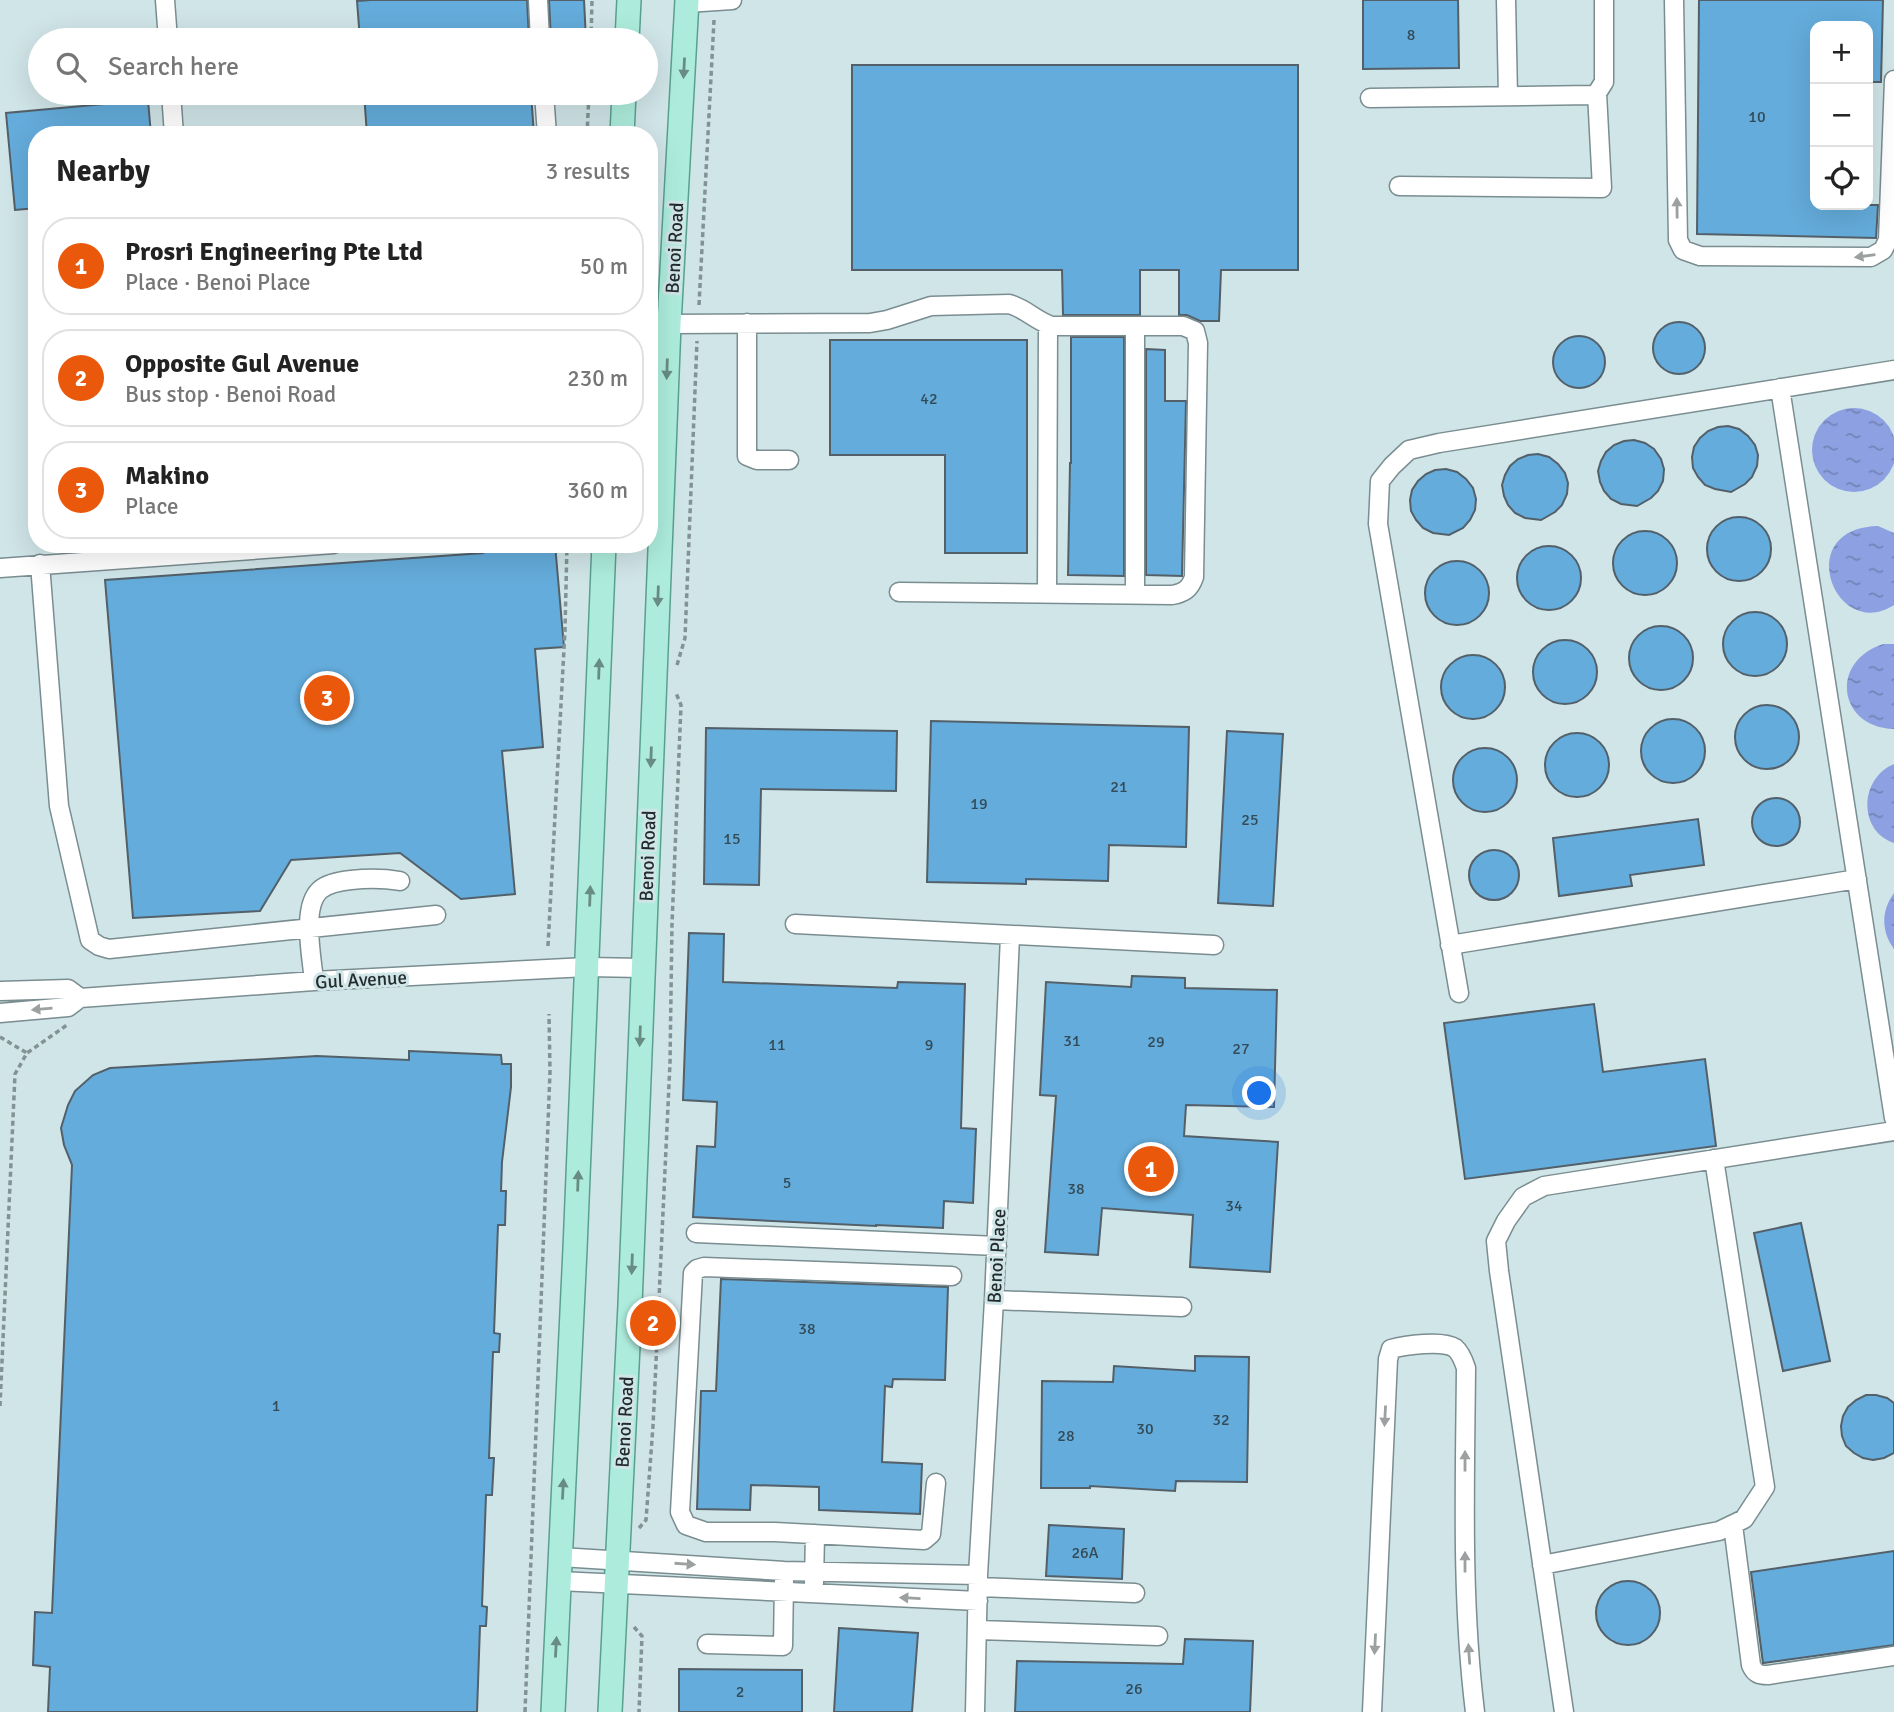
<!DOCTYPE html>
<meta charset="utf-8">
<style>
body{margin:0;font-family:Signika,sans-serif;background:#f6f6f6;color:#222}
.controls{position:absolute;right:21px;top:21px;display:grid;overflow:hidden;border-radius:14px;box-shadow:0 7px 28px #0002}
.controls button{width:63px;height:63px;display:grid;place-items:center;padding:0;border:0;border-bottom:2px solid #e0e0e0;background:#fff;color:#222;font:35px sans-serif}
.you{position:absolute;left:1260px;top:1094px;width:24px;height:24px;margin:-18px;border:5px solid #fff;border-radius:50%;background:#1a73e8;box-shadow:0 0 0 10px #1a73e833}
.badge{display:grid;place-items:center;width:46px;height:46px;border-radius:50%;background:#ea580c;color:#fff;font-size:23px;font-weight:700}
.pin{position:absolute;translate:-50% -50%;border:4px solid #fff;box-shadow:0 2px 7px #0006}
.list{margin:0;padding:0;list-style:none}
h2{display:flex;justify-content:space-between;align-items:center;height:91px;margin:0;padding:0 28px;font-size:30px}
h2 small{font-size:23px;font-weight:400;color:#767676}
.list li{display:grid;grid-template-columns:46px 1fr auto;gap:21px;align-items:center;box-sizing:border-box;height:98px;margin:0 14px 14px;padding:0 14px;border:2px solid #e0e0e0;border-radius:28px}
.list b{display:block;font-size:26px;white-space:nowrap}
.list p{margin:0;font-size:23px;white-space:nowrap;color:#767676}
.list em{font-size:23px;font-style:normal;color:#767676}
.icon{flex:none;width:38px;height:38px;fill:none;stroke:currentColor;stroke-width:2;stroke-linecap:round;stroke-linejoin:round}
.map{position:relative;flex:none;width:1894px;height:1712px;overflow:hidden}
.search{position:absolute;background:#fff;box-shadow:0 7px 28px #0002;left:28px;top:28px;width:630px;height:77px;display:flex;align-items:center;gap:18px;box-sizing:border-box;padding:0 24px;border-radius:38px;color:#767676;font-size:26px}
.panel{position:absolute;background:#fff;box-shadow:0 7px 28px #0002;left:28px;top:126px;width:630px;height:427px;border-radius:28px}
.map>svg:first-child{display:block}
</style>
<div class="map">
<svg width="1894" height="1712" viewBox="0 0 1894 1712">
<defs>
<pattern id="water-ripples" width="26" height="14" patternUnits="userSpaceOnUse" patternTransform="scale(1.75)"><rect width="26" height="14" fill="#8da0e2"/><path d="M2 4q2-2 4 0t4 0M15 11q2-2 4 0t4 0" fill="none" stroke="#7383b7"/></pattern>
</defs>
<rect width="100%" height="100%" fill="#d0e5e8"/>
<path fill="url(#water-ripples)" d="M1812 450a42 42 0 1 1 84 0a42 42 0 1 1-84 0Z
M1878 526 1894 533V605C1835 643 1791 528 1878 526Z
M1883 644H1894V729C1838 727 1829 662 1883 644Z
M1894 764V843C1857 830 1860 778 1894 764Z
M1894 893V949C1881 931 1881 911 1894 893Z"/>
<path fill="#64acdb" stroke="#53606a" stroke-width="2" d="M371 0H527L529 40H360L357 1Z
M549 0H584L586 40H551Z
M1363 0H1458L1459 68 1363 69Z
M1699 0H1883L1881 82H1868V26H1815V205H1878L1876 238 1697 234Z
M852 65H1298V270H1221L1219 321H1200L1187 315H1179V270H1140V315H1063L1062 270H852Z
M364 93H531L534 135H367Z
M148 100 151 135H37V208L15 210 6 113Z
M1653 348a26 26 0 1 1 52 0a26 26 0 1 1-52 0Z
M1553 362a26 26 0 1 1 52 0a26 26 0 1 1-52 0Z
M1071 337H1124V576L1068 575 1070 463H1071Z
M830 340H1027V553H945V455H830Z
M1146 349 1165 350V401H1186L1182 576 1146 575Z
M1728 426 1739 429 1748 436 1755 445 1758 455 1757 466 1752 477 1745 484 1731 492 1715 489 1705 485 1698 477 1693 468 1692 457 1694 447 1700 438 1708 431 1718 427Z
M1634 440 1645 443 1654 449 1661 459 1664 469 1663 481 1658 491 1651 498 1637 506 1621 504 1611 499 1604 491 1600 482 1598 471 1601 461 1606 452 1614 445 1624 441Z
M1538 454 1549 457 1558 464 1565 473 1568 483 1567 494 1562 505 1555 512 1541 520 1525 518 1515 513 1508 505 1504 496 1502 485 1505 475 1510 466 1518 459 1528 455Z
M1446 469 1457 472 1466 479 1473 488 1476 499 1475 510 1470 520 1463 528 1449 535 1433 533 1423 528 1416 520 1411 511 1410 500 1412 490 1418 481 1426 474 1435 470Z
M1707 549a32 32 0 1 1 64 0a32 32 0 1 1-64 0Z
M1613 563a32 32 0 1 1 64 0a32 32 0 1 1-64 0Z
M482 544H555L564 647 535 649 543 747 502 751 515 894 461 899 400 853 291 860 260 911 133 918 105 580 483 553Z
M1517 578a32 32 0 1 1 64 0a32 32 0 1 1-64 0Z
M1425 593a32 32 0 1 1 64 0a32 32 0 1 1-64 0Z
M1723 644a32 32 0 1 1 64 0a32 32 0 1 1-64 0Z
M1629 658a32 32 0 1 1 64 0a32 32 0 1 1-64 0Z
M1533 672a32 32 0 1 1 64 0a32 32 0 1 1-64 0Z
M1441 687a32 32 0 1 1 64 0a32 32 0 1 1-64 0Z
M1735 737a32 32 0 1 1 64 0a32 32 0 1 1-64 0Z
M1641 751a32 32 0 1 1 64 0a32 32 0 1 1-64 0Z
M931 721 1189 727 1186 847 1109 845 1108 881 1026 879V884L927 882Z
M706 728 897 731 896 791 761 789 759 885 704 884Z
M1227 731 1283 734 1273 906 1218 903Z
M1545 765a32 32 0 1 1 64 0a32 32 0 1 1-64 0Z
M1453 780a32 32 0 1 1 64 0a32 32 0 1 1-64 0Z
M1752 822a24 24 0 1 1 48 0a24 24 0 1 1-48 0Z
M1698 819 1704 865 1630 875 1632 886 1559 896 1553 838Z
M1469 875a25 25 0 1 1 50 0a25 25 0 1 1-50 0Z
M689 933 724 934 723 982 897 988 898 982 965 984 961 1128 976 1129 973 1203 944 1201 943 1228 876 1225V1226L693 1217 697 1146 715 1147 717 1102 683 1100Z
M1132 976 1185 978V988L1277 990 1274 1107 1186 1105 1184 1136 1278 1142 1270 1272 1190 1267 1193 1215 1102 1208 1098 1255 1045 1252 1056 1096 1040 1095 1046 982 1131 987Z
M1594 1004 1603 1072 1705 1059 1716 1146 1465 1179 1444 1023Z
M409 1051 501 1055 502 1064H511V1087L502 1162 501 1191H506L505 1225H498L494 1333 500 1334 499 1352H493L489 1458H494L492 1495H486L482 1606 487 1607 486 1626H480L477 1712H48L50 1667 33 1665 35 1612 52 1613 72 1165 64 1145 61 1128 68 1105 75 1091 93 1075 110 1068 317 1056 409 1060Z
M1801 1223 1830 1361 1783 1371 1754 1233Z
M721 1279 948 1287 945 1380 893 1379 892 1387 885 1386 882 1462 922 1464 920 1514 819 1510V1487L751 1485 750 1510 697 1509 701 1391H716Z
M1195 1356 1249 1357 1247 1482 1176 1481 1175 1491 1090 1486V1488H1041L1042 1381 1113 1382 1114 1366 1195 1371Z
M1866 1395H1876L1887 1398 1894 1403V1453L1884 1458 1873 1460 1863 1458 1854 1453 1846 1446 1842 1436 1841 1426 1843 1416 1848 1407 1856 1400Z
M1049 1525 1124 1529 1122 1579 1046 1576Z
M1894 1551V1645L1763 1663 1751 1572Z
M1596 1613a32 32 0 1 1 64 0a32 32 0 1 1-64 0Z
M839 1628 918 1633 912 1712H834Z
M1185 1639 1253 1641 1250 1712H1015L1017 1661 1183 1664Z
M679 1669 802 1670V1712H679Z"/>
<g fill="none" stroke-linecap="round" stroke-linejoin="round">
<defs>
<path id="minor" d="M165 0 168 40
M538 0 540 40
M1506 0 1508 96
M1674 0 1678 240 1683 250 1700 256 1871 257 1883 250 1888 240 1894 80
M687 3 732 0
M171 93 174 135
M544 93 547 135
M1370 98 1592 95 1597 93
M1399 186 1602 188 1597 93 1604 82V0
M747 323V456L757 460H789
M669 324 870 323 887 320 931 306 1009 304C1025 308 1036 321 1052 326H1183L1195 331 1198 343 1194 577C1190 589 1184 593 1172 595L899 592
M1780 388 1894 1118
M40 564 59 806 90 940 99 946 109 949 436 915
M0 568 334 544
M1047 593 1048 325
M1135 594V326
M795 924 1214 945
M1450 945 1857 879
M314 981C312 958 301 907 320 890 328 883 341 881 351 880 368 878 383 878 400 881
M0 991 68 989 80 998
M1459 993 1378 524 1380 481 1392 466 1409 450 1439 443 1894 370
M0 1013 68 1007 80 998 314 981 547 969 587 967 643 968
M696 1233 997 1246
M994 1300 1182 1307
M936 1483 931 1534 924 1540 775 1532H706L686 1525 680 1512 693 1273 697 1269 704 1267 952 1276
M1733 1525 1751 1665C1755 1674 1759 1675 1768 1675L1894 1656
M560 1557 784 1571 978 1575
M1542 1565 1719 1531 1744 1519 1765 1487 1714 1159
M559 1581 978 1601
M814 1583 815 1534
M979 1587 1135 1593
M978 1630 1158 1636
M707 1644 783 1646 784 1581
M975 1712 978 1575 994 1300 1010 936
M1372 1712 1388 1359 1391 1349C1405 1345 1443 1340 1455 1348 1461 1353 1464 1362 1466 1368 1465 1483 1461 1598 1475 1712
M1564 1712 1499 1271 1496 1241 1506 1221 1523 1197 1544 1186 1894 1131"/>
<path id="major" d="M627 40 629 0
M622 135 624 93
M553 1712 575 1249 604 544
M610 1712 630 1305 669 324 687 0"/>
</defs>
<use href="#minor" stroke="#7a8d90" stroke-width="21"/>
<use href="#major" stroke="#59a08f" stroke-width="26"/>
<path stroke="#839294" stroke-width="3.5" stroke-dasharray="5 3.5" stroke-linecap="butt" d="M591 40 592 0
M587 135 589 93
M699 305 714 20
M677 665 685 638 697 341
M548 946 565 630 567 544
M0 1037 27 1053
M0 1406 15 1074 27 1053 67 1025
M639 1528 646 1520 653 1426 670 1063 672 924 681 705 676 693
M634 1627 642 1636 639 1712
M525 1712 550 1072 549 1014"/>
<use href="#minor" stroke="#fff" stroke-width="18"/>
<use href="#major" stroke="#adecdc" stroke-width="23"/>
</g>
<defs><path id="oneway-solid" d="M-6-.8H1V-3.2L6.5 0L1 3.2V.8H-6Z" transform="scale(1.75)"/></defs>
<g fill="#688c84">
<use href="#oneway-solid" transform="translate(684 68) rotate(93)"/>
<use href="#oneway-solid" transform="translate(667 369) rotate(92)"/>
<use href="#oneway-solid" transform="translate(658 596) rotate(92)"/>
<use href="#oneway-solid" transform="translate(599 669) rotate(-88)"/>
<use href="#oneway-solid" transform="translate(651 757) rotate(92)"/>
<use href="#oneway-solid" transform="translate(590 896) rotate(-88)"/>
<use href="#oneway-solid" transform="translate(640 1036) rotate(92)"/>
<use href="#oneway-solid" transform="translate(578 1181) rotate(-88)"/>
<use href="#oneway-solid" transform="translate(632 1264) rotate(92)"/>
<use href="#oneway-solid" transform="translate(563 1489) rotate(-87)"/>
<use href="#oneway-solid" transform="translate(556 1647) rotate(-87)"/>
</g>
<g fill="#9ca0a0">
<use href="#oneway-solid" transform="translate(1677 208) rotate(-91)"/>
<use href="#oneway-solid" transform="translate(1865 256) rotate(172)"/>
<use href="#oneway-solid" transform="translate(42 1009) rotate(175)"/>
<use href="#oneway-solid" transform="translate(1385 1416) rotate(93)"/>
<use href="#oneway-solid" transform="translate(1465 1461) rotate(-90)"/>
<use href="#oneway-solid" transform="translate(1465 1562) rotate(-90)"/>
<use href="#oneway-solid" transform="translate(685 1564) rotate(4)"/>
<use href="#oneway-solid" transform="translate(910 1598) rotate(-177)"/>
<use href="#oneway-solid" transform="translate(1375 1644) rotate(93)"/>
<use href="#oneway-solid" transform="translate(1469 1654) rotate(-94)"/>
</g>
<g text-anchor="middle" stroke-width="6" stroke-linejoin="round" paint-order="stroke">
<g font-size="16" fill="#334b58">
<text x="1411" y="40">8</text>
<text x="1757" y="122">10</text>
<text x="929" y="404">42</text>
<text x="1119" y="792">21</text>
<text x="979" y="809">19</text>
<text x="1250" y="825">25</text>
<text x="732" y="844">15</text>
<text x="1072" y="1046">31</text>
<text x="1156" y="1047">29</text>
<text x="777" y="1050">11</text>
<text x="929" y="1050">9</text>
<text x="1241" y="1054">27</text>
<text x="787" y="1188">5</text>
<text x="1076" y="1194">38</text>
<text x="1234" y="1211">34</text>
<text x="807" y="1334">38</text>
<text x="276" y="1411">1</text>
<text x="1221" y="1425">32</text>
<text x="1145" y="1434">30</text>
<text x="1066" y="1441">28</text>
<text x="1085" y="1558">26A</text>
<text x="1134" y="1694">26</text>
<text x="740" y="1697">2</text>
</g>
<g font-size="19" fill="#232b2c" stroke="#d0e5e8">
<text transform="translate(674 248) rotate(-87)" y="7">Benoi Road</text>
<text transform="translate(647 856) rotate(-88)" y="7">Benoi Road</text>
<text transform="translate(361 979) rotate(-3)" y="7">Gul Avenue</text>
<text transform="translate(996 1256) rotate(-87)" y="7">Benoi Place</text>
<text transform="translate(624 1422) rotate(-87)" y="7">Benoi Road</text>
</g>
</g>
</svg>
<div class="controls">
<button>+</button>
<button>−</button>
<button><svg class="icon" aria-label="locate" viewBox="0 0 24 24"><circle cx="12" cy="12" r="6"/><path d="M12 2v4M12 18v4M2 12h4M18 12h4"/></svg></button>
</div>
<div class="you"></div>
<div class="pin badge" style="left:1151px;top:1169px">1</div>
<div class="pin badge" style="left:653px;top:1323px">2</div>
<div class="pin badge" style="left:327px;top:698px">3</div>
<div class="search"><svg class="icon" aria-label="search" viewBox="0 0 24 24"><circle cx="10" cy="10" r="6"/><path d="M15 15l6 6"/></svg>Search here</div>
<section class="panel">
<h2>Nearby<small>3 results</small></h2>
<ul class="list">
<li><span class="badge">1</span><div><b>Prosri Engineering Pte Ltd</b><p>Place · Benoi Place</p></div><em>50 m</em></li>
<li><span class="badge">2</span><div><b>Opposite Gul Avenue</b><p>Bus stop · Benoi Road</p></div><em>230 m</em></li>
<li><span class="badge">3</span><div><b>Makino</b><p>Place</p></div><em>360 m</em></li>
</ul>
</section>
</div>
